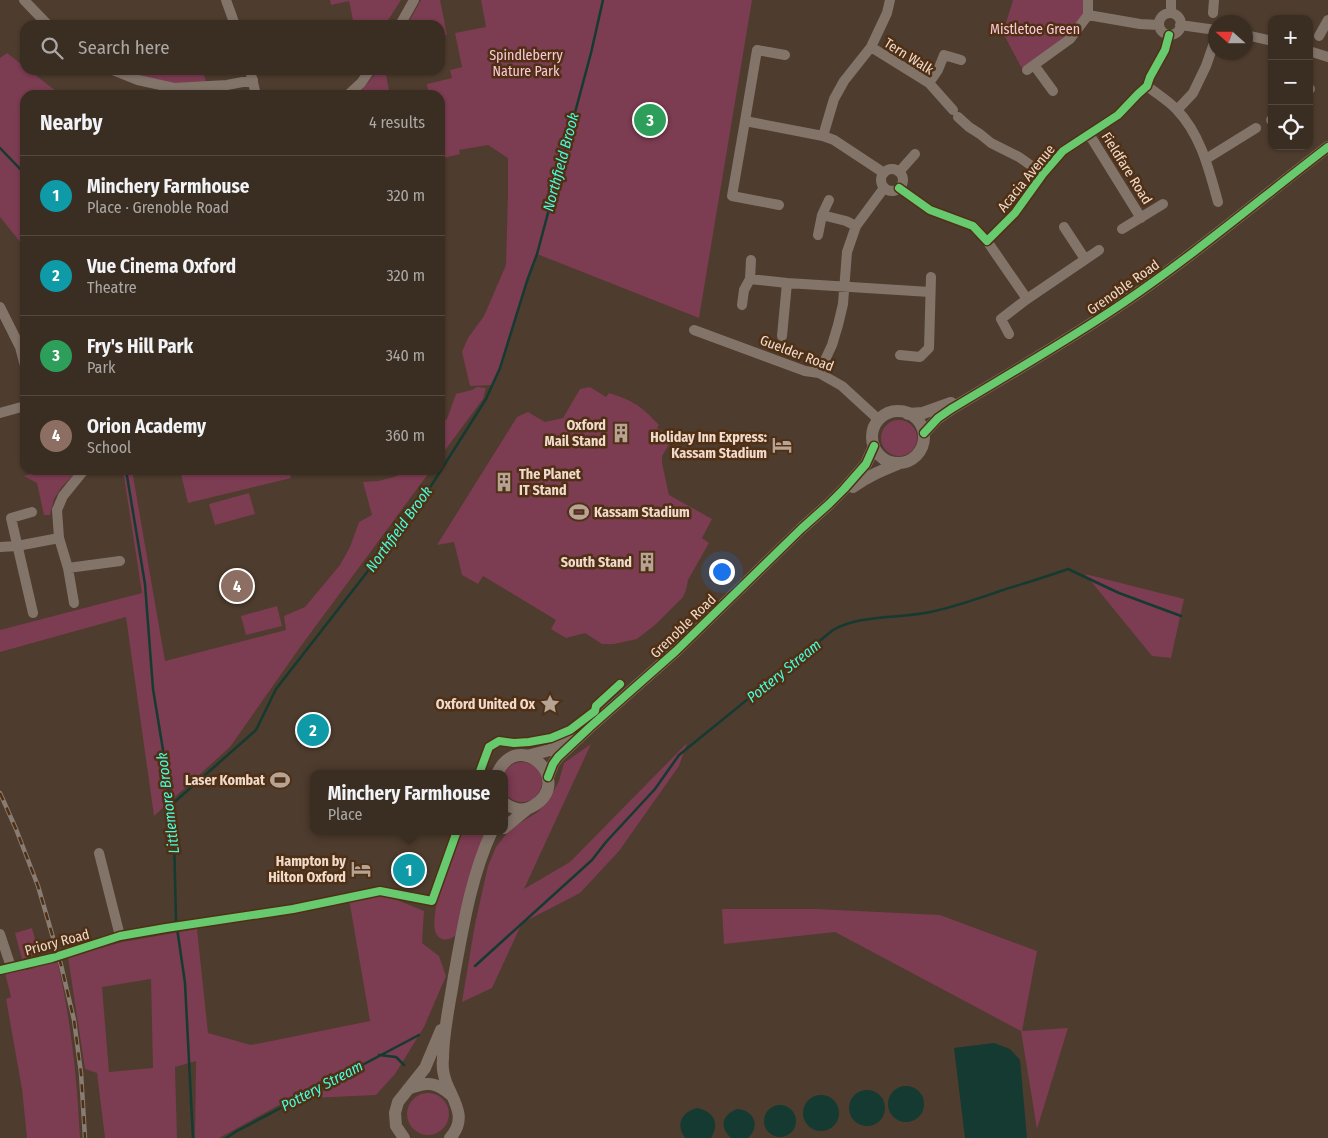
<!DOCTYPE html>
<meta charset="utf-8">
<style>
body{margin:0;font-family:"Fira Sans Condensed",sans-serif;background:#41352a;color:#f1f3f6}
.controls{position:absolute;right:15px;top:15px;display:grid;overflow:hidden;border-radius:10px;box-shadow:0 1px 4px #0004}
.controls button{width:45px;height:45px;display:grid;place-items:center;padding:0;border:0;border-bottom:1px solid #544940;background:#3a2d22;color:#f1f3f6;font:25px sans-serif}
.compass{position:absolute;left:1208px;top:15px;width:45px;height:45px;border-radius:50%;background:#3a2d22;box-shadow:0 1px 4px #0004;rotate:291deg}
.you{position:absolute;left:721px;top:571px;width:18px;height:18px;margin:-12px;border:4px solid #fff;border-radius:50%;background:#1a73e8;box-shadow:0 0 0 8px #1a73e833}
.badge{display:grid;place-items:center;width:32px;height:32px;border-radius:50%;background:#8c9099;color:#fff;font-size:16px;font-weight:700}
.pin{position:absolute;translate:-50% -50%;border:2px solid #fff;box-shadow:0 1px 5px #0006}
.popup{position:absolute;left:310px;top:770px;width:198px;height:65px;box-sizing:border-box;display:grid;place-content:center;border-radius:10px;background:#3a2d22;filter:drop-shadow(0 1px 4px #0005);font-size:16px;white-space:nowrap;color:#aba8a5}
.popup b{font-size:19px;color:#f1f3f6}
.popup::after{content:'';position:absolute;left:50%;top:100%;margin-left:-10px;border:10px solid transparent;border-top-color:#3a2d22}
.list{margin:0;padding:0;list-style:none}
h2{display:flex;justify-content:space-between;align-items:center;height:65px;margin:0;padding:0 20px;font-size:21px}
h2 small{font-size:16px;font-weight:400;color:#aba8a5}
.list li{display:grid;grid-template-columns:32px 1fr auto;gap:15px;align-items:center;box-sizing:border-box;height:80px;padding:0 20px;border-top:1px solid #544940}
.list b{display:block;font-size:19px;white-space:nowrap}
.list p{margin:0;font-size:16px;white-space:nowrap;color:#aba8a5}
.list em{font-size:16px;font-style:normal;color:#aba8a5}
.icon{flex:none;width:28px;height:28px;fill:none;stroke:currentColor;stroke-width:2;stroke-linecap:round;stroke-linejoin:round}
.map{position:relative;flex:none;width:1328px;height:1138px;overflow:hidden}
.search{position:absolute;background:#3a2d22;box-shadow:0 1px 4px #0004;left:20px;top:20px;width:425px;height:55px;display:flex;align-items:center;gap:12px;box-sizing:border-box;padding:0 18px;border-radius:15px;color:#aba8a5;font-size:19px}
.panel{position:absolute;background:#3a2d22;box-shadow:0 1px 4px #0004;left:20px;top:90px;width:425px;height:385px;border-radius:15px}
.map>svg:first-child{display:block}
</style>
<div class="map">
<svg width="1328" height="1138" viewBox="0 0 1328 1138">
<rect width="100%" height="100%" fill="#4e3c2e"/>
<path fill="#7c3c51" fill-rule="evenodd" d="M330 0H401L385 25H354L349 1 331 5Z
M421 0H440L447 35 440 36V25H407Z
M481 0H752L699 318 537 254C520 297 512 343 492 385L470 386 462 352 468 338 484 316 506 265 508 195V158L488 145 459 150 460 154 440 159V95H429L427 84 452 78 450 70 462 67 455 33 486 27Z
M1013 0H1088L1081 24 1027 70 1021 67 1003 33Z
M7 53 25 67V70H29L61 95H25V248L0 217V58Z
M115 70H202L208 87 174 88Z
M379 70H385L390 95H357Z
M477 387 486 388 483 399 440 457V427L441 422 447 419 456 394 472 390Z
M590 387 606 397 609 393C634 401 640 405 659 425L657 428 673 438 662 456V463L669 495 712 519 702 538 709 543 688 580 686 590 683 597 655 625 637 639 614 644H602L585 633 566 638 551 629 556 620 483 576 478 584 462 575 454 542 437 545 517 417 528 412 545 422 563 418 580 389Z
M881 438a18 18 0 1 1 36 0a18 18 0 1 1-36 0Z
M44 470H78L61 488 54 499 50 515H44L37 483 24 476Z
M123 470H132L165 661 286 630 284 616 305 607 340 565 350 547 359 522 372 515 363 482 378 481 394 477 411 470H431L298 650 230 747 154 816 126 617 0 652V630L142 593Z
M180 470H289L291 478 188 503Z
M249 493 255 514 215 525 209 504Z
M1085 574 1184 599 1171 658 1152 656Z
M277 606 282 626 246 635 241 616Z
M687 743 679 766 619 851 580 893 522 923 492 988 462 1002 475 924 488 866 496 847 511 828 538 812 551 796 559 781 564 763 591 744 524 889 570 862Z
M502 782a20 20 0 1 1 40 0a20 20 0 1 1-40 0Z
M461 831H486L455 936C451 939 445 941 440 938 421 928 455 848 461 831Z
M380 893 424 911 422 943 439 956 446 976 424 1027 395 1074 376 1095 290 1099 219 1138H195L196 1061 175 1067 177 1138H105L97 1073 85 1069 68 957 122 942 197 929 208 1033 251 1045 370 1021 349 899ZM151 979 153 1068 109 1072 102 987Z
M722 909H816L940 915 1037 951 1022 1031 1068 1028 1037 1129 1021 1031 835 932 724 944Z
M32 928 39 954 22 959 15 933Z
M57 960C71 1019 77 1078 80 1138H27L22 1089 6 999 11 997 5 973 24 968 26 970 34 968 35 965Z
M407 1114a21 21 0 1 1 42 0a21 21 0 1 1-42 0Z"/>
<path fill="#153a31" d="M994 1043 1010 1049 1020 1060 1027 1138H965L954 1048Z
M888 1104a18 18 0 1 1 36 0a18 18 0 1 1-36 0Z
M849 1108a18 18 0 1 1 36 0a18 18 0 1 1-36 0Z
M803 1113a18 18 0 1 1 36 0a18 18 0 1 1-36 0Z
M764 1121a16 16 0 1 1 32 0a16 16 0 1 1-32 0Z
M697 1108C714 1111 720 1124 711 1138H685C675 1124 682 1112 697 1108Z
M737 1109C754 1110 761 1126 748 1138H731C719 1127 722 1115 737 1109Z"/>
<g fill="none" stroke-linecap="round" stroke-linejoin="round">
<path stroke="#153a31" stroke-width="2.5" d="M0 148 25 174
M126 470 145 584 153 689 165 762 174 837 176 921 185 983 193 1138
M170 806 256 730 276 689 417 508 486 399 500 368 527 281 537 254 591 53 603 0
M475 966 592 860 606 842 655 789 679 755 833 630C862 614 898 619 930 612 955 607 979 598 1003 590 1025 583 1046 577 1068 569L1119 593 1181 616
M379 1055 396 1057 404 1065
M226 1138 237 1131 419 1035"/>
<path stroke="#83746a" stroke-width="10" d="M24 0 48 25
M226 0 235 25
M1088 0V15
M1171 13V0
M1213 13 1214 0
M1159 24a11 11 0 1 1 22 0a11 11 0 1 1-22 0Z
M400 25 414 0
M1180 25 1216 30
M1246 35 1272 41
M1319 36 1328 20
M871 47 929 83 953 110
M1309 51 1328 57
M785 55 757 50 745 121 823 136
M1034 65 1053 91
M113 70 138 80 174 88 227 85 253 80
M250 70 256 95
M1027 70 1070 39 1088 15 1140 24 1159 25
M929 83 938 70 944 55 961 60
M1147 86C1157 94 1169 101 1177 110 1201 135 1209 170 1218 202
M1309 90 1310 89
M348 95 361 83 370 70
M1177 110 1193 93 1206 66 1214 43
M958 117 969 127 980 134 991 143 1019 157 1043 174
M1271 120H1272
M745 121 732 196 779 205
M1089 134 1141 218
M1206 159 1256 128
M881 180a11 11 0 1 1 22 0a11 11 0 1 1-22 0Z
M899 172 915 154
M884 173 834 140 823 136 834 99 844 81 871 47 887 13 890 0
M899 188 930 210 973 226 987 241 1015 213 1043 174 1063 151 1118 115 1138 94 1147 86 1150 77 1165 50 1169 35
M822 215 846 221 856 226
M1064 227 1085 259
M1122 229 1163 204
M818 235 822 215 829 200
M987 241 1027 299 1099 250
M750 279 787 283 930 292
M742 305 744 290 750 279 751 260
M0 307 20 347 25 366
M694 330 805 371 819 373 842 386 879 420
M1009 334 1001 319 1027 299
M782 336 787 283
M900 355 920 357 929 348 931 277
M819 373 832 345 838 325 843 304 847 252 856 226 884 188
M0 413 25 406
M32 512 11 518 33 613
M0 547 17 546 59 538
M68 568 120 561
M74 603 68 568 59 538 57 510 63 496 84 470
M0 934 11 967
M0 970 52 958 120 936 99 853"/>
<path stroke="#83746a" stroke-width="12" d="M872 437a26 26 0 1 1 52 0a26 26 0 1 1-52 0Z
M908 414 923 413 951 403
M924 433 938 418 951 409C1009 374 1067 341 1123 303 1194 255 1260 199 1328 147
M853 487C868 476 883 470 900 463
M527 756 550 750 573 737
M497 774C518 726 576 781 533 806 524 812 513 809 504 803
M548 777 553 764 558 757 590 727 676 651 801 529 829 504 844 489 866 464 874 446
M504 828 527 809
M408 1089C427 1081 436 1082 451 1095
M404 1138 396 1126 395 1113 398 1102 425 1068 441 1030
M450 1138C468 1118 454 1102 446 1082 444 1076 442 1066 443 1059 443 1031 450 1003 454 976 463 927 471 876 492 831"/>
<defs>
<path id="rail" d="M0 793 16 829 38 886 61 965 74 1020 81 1073 85 1138"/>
</defs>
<use href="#rail" stroke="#887b71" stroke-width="4.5"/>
<use href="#rail" stroke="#503015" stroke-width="2.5" stroke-dasharray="8" stroke-linecap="butt"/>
<defs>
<path id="cycleway" d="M899 188 930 210 973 226 987 241 1015 213 1043 174 1063 151 1118 115 1138 94 1147 86 1150 77 1165 50 1169 35
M924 433 938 418 951 409C1009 374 1067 341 1123 303 1194 255 1260 199 1328 147
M479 774 489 747 499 741 514 743 529 742 551 738 570 730 595 711 596 706 620 684
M548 777 553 764 558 757 590 727 676 651 801 529 829 504 844 489 866 464 874 446
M0 970 52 958 120 936 166 928 293 909 380 891 432 901 457 831"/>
</defs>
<use href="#cycleway" stroke="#503015" stroke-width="11"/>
<use href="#cycleway" stroke="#67ca6e" stroke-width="8"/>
</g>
<defs>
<symbol id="building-bare" viewBox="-9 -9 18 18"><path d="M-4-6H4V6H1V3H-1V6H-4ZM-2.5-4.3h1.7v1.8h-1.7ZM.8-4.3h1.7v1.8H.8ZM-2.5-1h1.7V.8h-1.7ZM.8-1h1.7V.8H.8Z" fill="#b7a394" stroke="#503015" stroke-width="2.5" paint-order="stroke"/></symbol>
<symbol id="hotel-bare" viewBox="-9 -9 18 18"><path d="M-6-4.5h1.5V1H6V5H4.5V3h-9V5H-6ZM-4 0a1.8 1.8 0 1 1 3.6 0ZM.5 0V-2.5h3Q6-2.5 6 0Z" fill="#b7a394" stroke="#503015" stroke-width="2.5" paint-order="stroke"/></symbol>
<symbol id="stadium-bare" viewBox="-9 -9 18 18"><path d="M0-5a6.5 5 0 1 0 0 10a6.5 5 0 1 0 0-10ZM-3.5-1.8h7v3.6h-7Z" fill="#b7a394" stroke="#503015" stroke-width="2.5" paint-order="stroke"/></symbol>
<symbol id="sight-bare" viewBox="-9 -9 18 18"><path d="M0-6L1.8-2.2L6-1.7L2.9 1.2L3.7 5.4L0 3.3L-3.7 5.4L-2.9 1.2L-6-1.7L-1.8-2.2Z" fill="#b7a394" stroke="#503015" stroke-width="2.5" paint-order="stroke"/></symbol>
</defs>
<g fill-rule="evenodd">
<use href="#building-bare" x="607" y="419" width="28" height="28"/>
<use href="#hotel-bare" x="768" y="431" width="28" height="28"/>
<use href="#building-bare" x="490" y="468" width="28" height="28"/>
<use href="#stadium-bare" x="565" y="498" width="28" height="28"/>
<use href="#building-bare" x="633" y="548" width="28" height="28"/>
<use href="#sight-bare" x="536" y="690" width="28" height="28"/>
<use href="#stadium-bare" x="266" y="766" width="28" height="28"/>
<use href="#hotel-bare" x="347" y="855" width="28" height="28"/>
</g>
<g text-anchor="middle" stroke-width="5" stroke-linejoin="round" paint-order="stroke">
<g font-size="14" fill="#fac8d8" stroke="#503015">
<text x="1035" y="34">Mistletoe Green</text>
<text x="526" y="60">Spindleberry<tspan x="526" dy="16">Nature Park</tspan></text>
</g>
<g font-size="14" fill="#efdacb" stroke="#503015">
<text transform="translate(909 56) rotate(32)" y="5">Tern Walk</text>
<text transform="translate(1127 168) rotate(58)" y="5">Fieldfare Road</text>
<text transform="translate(1026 178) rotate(-51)" y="5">Acacia Avenue</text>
<text transform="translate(1123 287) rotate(-35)" y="5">Grenoble Road</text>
<text transform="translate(797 353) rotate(21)" y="5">Guelder Road</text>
<text transform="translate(683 626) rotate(-44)" y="5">Grenoble Road</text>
<text transform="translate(57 942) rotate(-15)" y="5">Priory Road</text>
</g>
<g font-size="14" font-weight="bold" fill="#efdacb" stroke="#503015" text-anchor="end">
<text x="606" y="430">Oxford<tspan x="606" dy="16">Mail Stand</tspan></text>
<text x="767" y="442">Holiday Inn Express:<tspan x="767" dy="16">Kassam Stadium</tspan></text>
<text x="519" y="479" text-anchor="start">The Planet<tspan x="519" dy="16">IT Stand</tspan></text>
<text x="594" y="517" text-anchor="start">Kassam Stadium</text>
<text x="632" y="567">South Stand</text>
<text x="535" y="709">Oxford United Ox</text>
<text x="265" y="785">Laser Kombat</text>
<text x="346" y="866">Hampton by<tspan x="346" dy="16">Hilton Oxford</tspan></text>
</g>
<g font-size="15" font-style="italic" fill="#44fddc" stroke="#503015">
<text transform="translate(561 162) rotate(-75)" y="5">Northfield Brook</text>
<text transform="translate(399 529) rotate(-54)" y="5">Northfield Brook</text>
<text transform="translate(784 671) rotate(-39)" y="5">Pottery Stream</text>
<text transform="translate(168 803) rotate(-97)" y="5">Littlemore Brook</text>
<text transform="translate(322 1086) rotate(-28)" y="5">Pottery Stream</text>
</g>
</g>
</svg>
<div class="controls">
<button>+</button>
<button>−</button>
<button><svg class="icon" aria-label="locate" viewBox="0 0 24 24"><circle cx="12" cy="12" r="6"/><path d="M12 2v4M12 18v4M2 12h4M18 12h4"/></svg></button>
</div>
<svg class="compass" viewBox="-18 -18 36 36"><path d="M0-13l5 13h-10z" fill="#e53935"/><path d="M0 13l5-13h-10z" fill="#aba8a5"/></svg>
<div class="you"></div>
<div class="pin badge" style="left:409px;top:870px;background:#0f9aa8">1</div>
<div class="popup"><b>Minchery Farmhouse</b>Place</div>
<div class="pin badge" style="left:313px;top:730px;background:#0f9aa8">2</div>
<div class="pin badge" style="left:650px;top:120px;background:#2e9e5b">3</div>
<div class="pin badge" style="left:237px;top:586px;background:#8d6e63">4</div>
<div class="search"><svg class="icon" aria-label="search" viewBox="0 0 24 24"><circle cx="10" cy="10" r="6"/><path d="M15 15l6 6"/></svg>Search here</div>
<section class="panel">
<h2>Nearby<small>4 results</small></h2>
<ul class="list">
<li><span class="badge" style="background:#0f9aa8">1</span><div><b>Minchery Farmhouse</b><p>Place · Grenoble Road</p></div><em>320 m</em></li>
<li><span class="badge" style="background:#0f9aa8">2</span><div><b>Vue Cinema Oxford</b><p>Theatre</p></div><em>320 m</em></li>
<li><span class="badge" style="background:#2e9e5b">3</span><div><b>Fry's Hill Park</b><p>Park</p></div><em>340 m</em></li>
<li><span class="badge" style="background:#8d6e63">4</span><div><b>Orion Academy</b><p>School</p></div><em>360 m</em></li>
</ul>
</section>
</div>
